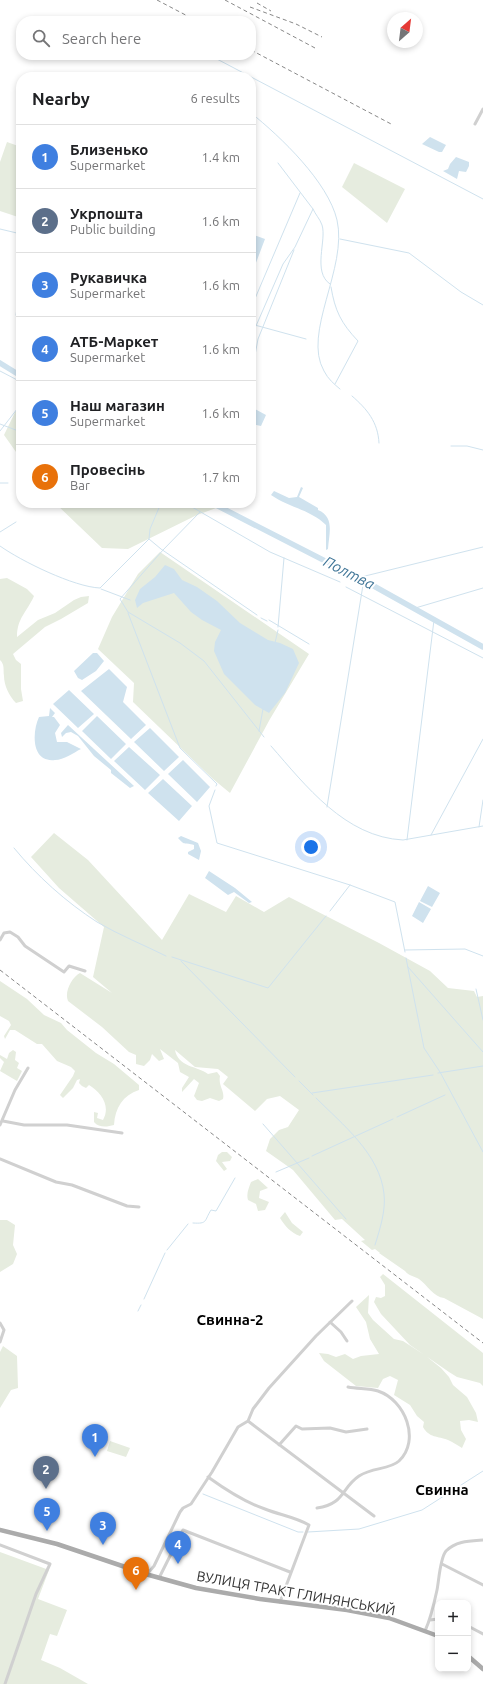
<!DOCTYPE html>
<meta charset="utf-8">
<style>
body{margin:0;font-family:Ubuntu,sans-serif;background:#f6f6f6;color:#202124}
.controls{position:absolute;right:12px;bottom:12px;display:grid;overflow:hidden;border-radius:8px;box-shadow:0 2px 6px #0003}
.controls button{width:36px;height:36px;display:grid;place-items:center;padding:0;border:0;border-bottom:1px solid #e0e0e0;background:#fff;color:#202124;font:20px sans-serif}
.compass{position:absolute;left:387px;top:12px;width:36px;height:36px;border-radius:50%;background:#fff;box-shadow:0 2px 6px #0003;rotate:28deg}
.you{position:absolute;left:311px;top:847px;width:14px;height:14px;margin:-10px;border:3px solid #fff;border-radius:50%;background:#1a73e8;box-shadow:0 0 0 6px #1a73e833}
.badge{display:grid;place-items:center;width:26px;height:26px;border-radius:50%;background:#0f766e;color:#fff;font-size:13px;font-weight:700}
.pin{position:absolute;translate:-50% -33px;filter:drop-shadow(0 1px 2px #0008)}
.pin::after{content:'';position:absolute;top:21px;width:14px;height:12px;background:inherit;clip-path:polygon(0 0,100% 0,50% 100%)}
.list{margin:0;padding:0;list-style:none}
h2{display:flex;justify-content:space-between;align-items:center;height:52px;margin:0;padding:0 16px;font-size:17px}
h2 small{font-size:13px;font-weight:400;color:#757577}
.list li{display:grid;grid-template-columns:26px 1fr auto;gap:12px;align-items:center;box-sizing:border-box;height:64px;padding:0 16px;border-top:1px solid #e0e0e0}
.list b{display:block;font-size:15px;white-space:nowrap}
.list p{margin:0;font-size:13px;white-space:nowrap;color:#757577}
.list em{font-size:13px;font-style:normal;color:#757577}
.icon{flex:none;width:22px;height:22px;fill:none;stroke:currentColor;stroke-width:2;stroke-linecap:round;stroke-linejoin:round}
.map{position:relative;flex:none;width:483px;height:1684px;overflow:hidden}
.search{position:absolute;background:#fff;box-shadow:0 2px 6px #0003;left:16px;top:16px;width:240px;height:44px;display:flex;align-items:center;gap:10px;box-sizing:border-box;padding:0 14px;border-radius:16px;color:#757577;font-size:15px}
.panel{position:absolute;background:#fff;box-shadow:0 2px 6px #0003;left:16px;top:72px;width:240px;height:436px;border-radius:16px}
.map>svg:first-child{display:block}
</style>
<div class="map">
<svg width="483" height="1684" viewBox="0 0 483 1684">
<rect width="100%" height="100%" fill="#fff"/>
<path fill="#e6ecdf" d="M7 142 21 147V218L0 211V162Z
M354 163 405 189 387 223 342 187Z
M21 400V459L4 435Z
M55 503H212L219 507 197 515 128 549 102 548Z
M160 552 309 654 270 719 230 793 213 779 133 702 134 683 98 649 112 617 138 574Z
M7 578 27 589 34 596C27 612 17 618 17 637L38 620 55 613 74 600 81 597 89 596 88 603 61 619 45 627 13 654 16 660 21 664V689L23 701 16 703C9 696 4 685 4 676 3 669 5 665 0 660V579Z
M54 833 88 860 162 940 189 894 226 912 236 896 264 912 289 897 379 943 430 971 448 988 474 991 477 997 483 996V1319L444 1298C434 1297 427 1285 419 1279 414 1276 409 1276 405 1271L379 1253H380L375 1249 372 1250 361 1241 365 1240 342 1219 335 1220 293 1170 266 1151 270 1139 279 1130 288 1127 299 1110 280 1096 267 1099 255 1111 223 1084 228 1077 218 1069 195 1067 175 1050C178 1067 197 1066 208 1074L217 1072 220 1076C218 1086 225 1091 223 1099L219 1101 210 1098 202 1101 197 1100 194 1096 199 1083 194 1079 182 1092V1088L189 1077 180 1072 178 1063 160 1049 164 1059 159 1061 152 1054 150 1060 144 1066 136 1064V1055L129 1052 102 1027 68 1001C64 992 72 977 80 973L112 993 93 977 104 927 59 888 31 857Z
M0 981 27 999 44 1015 61 1023 67 1030 96 1053 114 1064 139 1085V1090C123 1095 115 1108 114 1125 107 1127 99 1128 94 1122V1112L98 1113 97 1118 103 1120C111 1106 101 1092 89 1085L86 1088 82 1086 79 1083 80 1079 77 1080 73 1088 63 1098 60 1095 73 1076 75 1071 71 1067 57 1061 42 1044H37L15 1030H10L5 1039 4 1036 11 1025 9 1021 0 1016Z
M13 1050 16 1052 15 1060 19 1063 17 1068 22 1071 17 1081 0 1071 4 1062 0 1058V1055L7 1059 9 1053Z
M222 1152H227L232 1157 230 1161 222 1162 227 1169 224 1171 216 1161 218 1155Z
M258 1179 268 1188 260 1191 259 1198 269 1202 265 1210 258 1211 256 1204 248 1200C246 1193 249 1188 251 1182Z
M285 1212 292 1223 303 1232 300 1236C291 1233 285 1226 280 1218Z
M0 1220H7L15 1225 13 1245 17 1254 13 1264 0 1272Z
M383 1274 483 1353V1386L480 1383 457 1377 449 1372 410 1345 381 1314 374 1302 376 1297 381 1298 385 1296V1285L380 1277Z
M369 1295 368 1313 373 1320 394 1339 403 1341 426 1356 441 1368 449 1377 453 1385 467 1397 476 1413 478 1422 469 1420 460 1421 461 1430 466 1439 462 1448C457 1445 453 1442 448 1440 438 1436 429 1438 423 1427L424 1422 417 1416 410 1405 394 1395 398 1380 390 1376 383 1379 378 1388 356 1386 324 1361 319 1353 328 1354 336 1357 345 1354 353 1359 361 1356 379 1354 370 1339 366 1322 356 1307Z
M3 1346 17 1356 18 1388 11 1390 0 1408V1352Z
M110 1441 130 1448 126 1457 107 1451Z
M0 1552 49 1570 38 1599 67 1610 57 1636 50 1634 41 1660 60 1668 88 1684H0Z"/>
<path fill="#cfe2ee" d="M430 137 446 145 442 152H439L422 144Z
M456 157 469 162V166L466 172 459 171 457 179 443 171 448 169 450 164Z
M251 234 265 239 251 276Z
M251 407 266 415 261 426 251 424Z
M301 487 303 488 299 497 318 508V510C335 517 329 534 328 549L326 550V525C311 510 288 507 271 495L274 491 289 498 297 497Z
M165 565 174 569 182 580 197 587 217 601 240 623 268 640 280 643 293 649 299 663 285 693 269 713 255 705 224 674 214 651 215 642 221 630 202 620 191 612 174 593 143 603 137 608 135 600 140 589 155 577Z
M93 653H97L104 661 96 671 82 680 78 678 74 671Z
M109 669 127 687 123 702 146 725 131 739 81 691Z
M69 690 94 714 78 728 53 704Z
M50 708 55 713 52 717H54L60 725 55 733 57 742H67L81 749C73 753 64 760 55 760 31 763 32 732 39 717L49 716Z
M97 716 126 744 111 759 82 731Z
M68 725 134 786 130 788 111 773V770L94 756 78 736 71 732 66 733 62 737 61 733Z
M150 728 179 757 164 771 134 742Z
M129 747 160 775 145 790 114 761Z
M183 760 210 787 197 802 168 774Z
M163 779 192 806 179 821 148 793Z
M181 836 198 843 201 851 199 860 188 854V852L194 849V845C185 842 186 847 178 838Z
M209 871 235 888 252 902 249 903 234 892 228 895 205 878Z
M428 886 440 893 432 907 420 901Z
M419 902 431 909 423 923 412 916Z"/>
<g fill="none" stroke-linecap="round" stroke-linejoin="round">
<path stroke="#cfe2ee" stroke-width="1" d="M215 58 483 199
M251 113C281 137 328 182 337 220 348 268 302 333 324 371 328 379 334 384 340 389
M313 209C315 214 320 219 322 225 327 240 312 272 330 284
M0 229 21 234
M340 239 409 253 461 292 483 305
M331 287C335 311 341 323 358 341L335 384
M251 308 300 193
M16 315 21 283
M17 323V332L21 344
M251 324 306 339
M256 326 283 264 295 247 313 209 278 163
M0 371 21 382
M251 377 258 339 294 250
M352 396C367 409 378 422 379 443
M0 424 21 432
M0 431 21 404
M451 446H467L483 450
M0 483H8
M185 503 270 552 340 582
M200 512 163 550 120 599 128 612 180 643 204 661 264 737
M0 532 16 522
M149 539 161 549 257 615
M0 546C21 561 74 587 100 588L149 539 150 529 161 503
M357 578 483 547
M346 587 483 658
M101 589 130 600
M412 609 483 588
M128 613 180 748 217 784 216 786
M261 618 267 621
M269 620 309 644
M278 627 284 558
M275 643 278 630
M259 731 263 709
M271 746C306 786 345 837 403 840L483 826
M215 790 209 806 217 843 350 885 395 902 405 952
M327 807 363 585
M479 827 483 800
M431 835 483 739
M407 840 434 620
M14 848C37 876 66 902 97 922 119 935 144 945 166 956
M330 911 350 885
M405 950 465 949 483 956
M172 957 268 988 326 916
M406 958 424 1048 440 1072 483 1152
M181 961 295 1077
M408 967 483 1052
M476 989 483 1020
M438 1073 483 1066
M299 1081 313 1095
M312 1093 433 1075
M316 1098C342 1124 380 1154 384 1194 386 1210 380 1229 375 1245
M397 1117 445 1095
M263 1124 346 1219
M312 1156 393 1119
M276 1172 309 1158
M193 1223C208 1224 204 1221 211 1210L216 1211 235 1178
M167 1250 188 1224
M144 1299 165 1253
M138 1311 141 1305
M203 1494 298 1532H303
M308 1532 359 1529 422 1510 483 1471"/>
<path stroke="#cfe2ee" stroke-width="5.5" d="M0 363 21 376
M212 503 372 585 483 647"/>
<path stroke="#d0d0d0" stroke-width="3" d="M475 124 483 109
M0 940 4 933 10 932 18 937 25 946 64 972 69 966 85 971
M3 1121 24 1125H67L122 1133
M0 1125 15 1090 28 1068
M0 1159 56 1182 72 1185 127 1206 139 1207
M330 1322 341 1332 347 1341
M0 1323 4 1330 0 1342
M248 1421 374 1516
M279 1445 296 1426 302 1429 330 1428 346 1432 367 1429
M208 1477C226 1490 244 1502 265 1509 280 1515 295 1517 309 1525L280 1602
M317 1508C345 1504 341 1488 359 1476 373 1467 389 1470 399 1461 421 1440 405 1400 378 1391 369 1388 358 1389 348 1387
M0 1545 50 1564 36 1594 5 1684
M442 1564 483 1585
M147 1574 154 1566 180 1512 183 1508 191 1504 212 1472 238 1427 248 1421 253 1409 269 1388 316 1336 352 1301
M159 1578 183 1530 290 1572
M430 1620 438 1619
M468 1626 483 1634
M425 1631C431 1618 434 1604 437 1590 439 1580 440 1558 446 1551 456 1541 469 1541 483 1540"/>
<path stroke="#ababab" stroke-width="4.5" d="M0 1530 57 1544 149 1575 196 1588 260 1599 347 1610 389 1618 438 1636
M468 1656 483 1669"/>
<path stroke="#888" stroke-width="1" stroke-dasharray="4 3" stroke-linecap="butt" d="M157 0 197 21
M225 0 315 48
M257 3 271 11
M250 7 296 24 322 37
M251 50 393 125
M0 970 483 1343"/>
</g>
<g text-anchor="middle" stroke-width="4" stroke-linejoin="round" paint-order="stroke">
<g font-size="14" fill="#333" stroke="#fff">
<text transform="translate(296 1593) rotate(10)" y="5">ВУЛИЦЯ ТРАКТ ГЛИНЯНСЬКИЙ</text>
</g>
<g font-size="15" font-style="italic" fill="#3f7597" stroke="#fff">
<text transform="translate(349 573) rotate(27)" y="5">Полтва</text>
</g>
<g font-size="15" font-weight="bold" fill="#000" stroke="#fff">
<text x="230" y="1325">Свинна-2</text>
<text x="442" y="1495">Свинна</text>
</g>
</g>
</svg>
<div class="controls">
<button>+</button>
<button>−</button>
</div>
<svg class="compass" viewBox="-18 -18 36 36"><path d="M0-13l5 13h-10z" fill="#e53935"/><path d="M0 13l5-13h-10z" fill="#757577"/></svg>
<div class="you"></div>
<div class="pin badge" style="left:95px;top:1457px;background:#3f7fe0">1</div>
<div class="pin badge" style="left:46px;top:1489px;background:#5c6f8a">2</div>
<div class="pin badge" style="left:103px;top:1545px;background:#3f7fe0">3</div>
<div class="pin badge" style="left:178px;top:1564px;background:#3f7fe0">4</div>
<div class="pin badge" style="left:47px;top:1531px;background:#3f7fe0">5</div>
<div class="pin badge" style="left:136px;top:1590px;background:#e8710a">6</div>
<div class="search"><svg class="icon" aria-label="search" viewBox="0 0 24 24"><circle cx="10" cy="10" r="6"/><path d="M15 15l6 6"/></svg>Search here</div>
<section class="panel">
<h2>Nearby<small>6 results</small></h2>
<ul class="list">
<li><span class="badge" style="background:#3f7fe0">1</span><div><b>Близенько</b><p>Supermarket</p></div><em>1.4 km</em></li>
<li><span class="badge" style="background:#5c6f8a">2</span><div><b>Укрпошта</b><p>Public building</p></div><em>1.6 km</em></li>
<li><span class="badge" style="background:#3f7fe0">3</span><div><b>Рукавичка</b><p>Supermarket</p></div><em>1.6 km</em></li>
<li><span class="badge" style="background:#3f7fe0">4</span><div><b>АТБ-Маркет</b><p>Supermarket</p></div><em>1.6 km</em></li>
<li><span class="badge" style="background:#3f7fe0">5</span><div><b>Наш магазин</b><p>Supermarket</p></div><em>1.6 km</em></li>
<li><span class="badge" style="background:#e8710a">6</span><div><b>Провесінь</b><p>Bar</p></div><em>1.7 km</em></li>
</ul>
</section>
</div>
